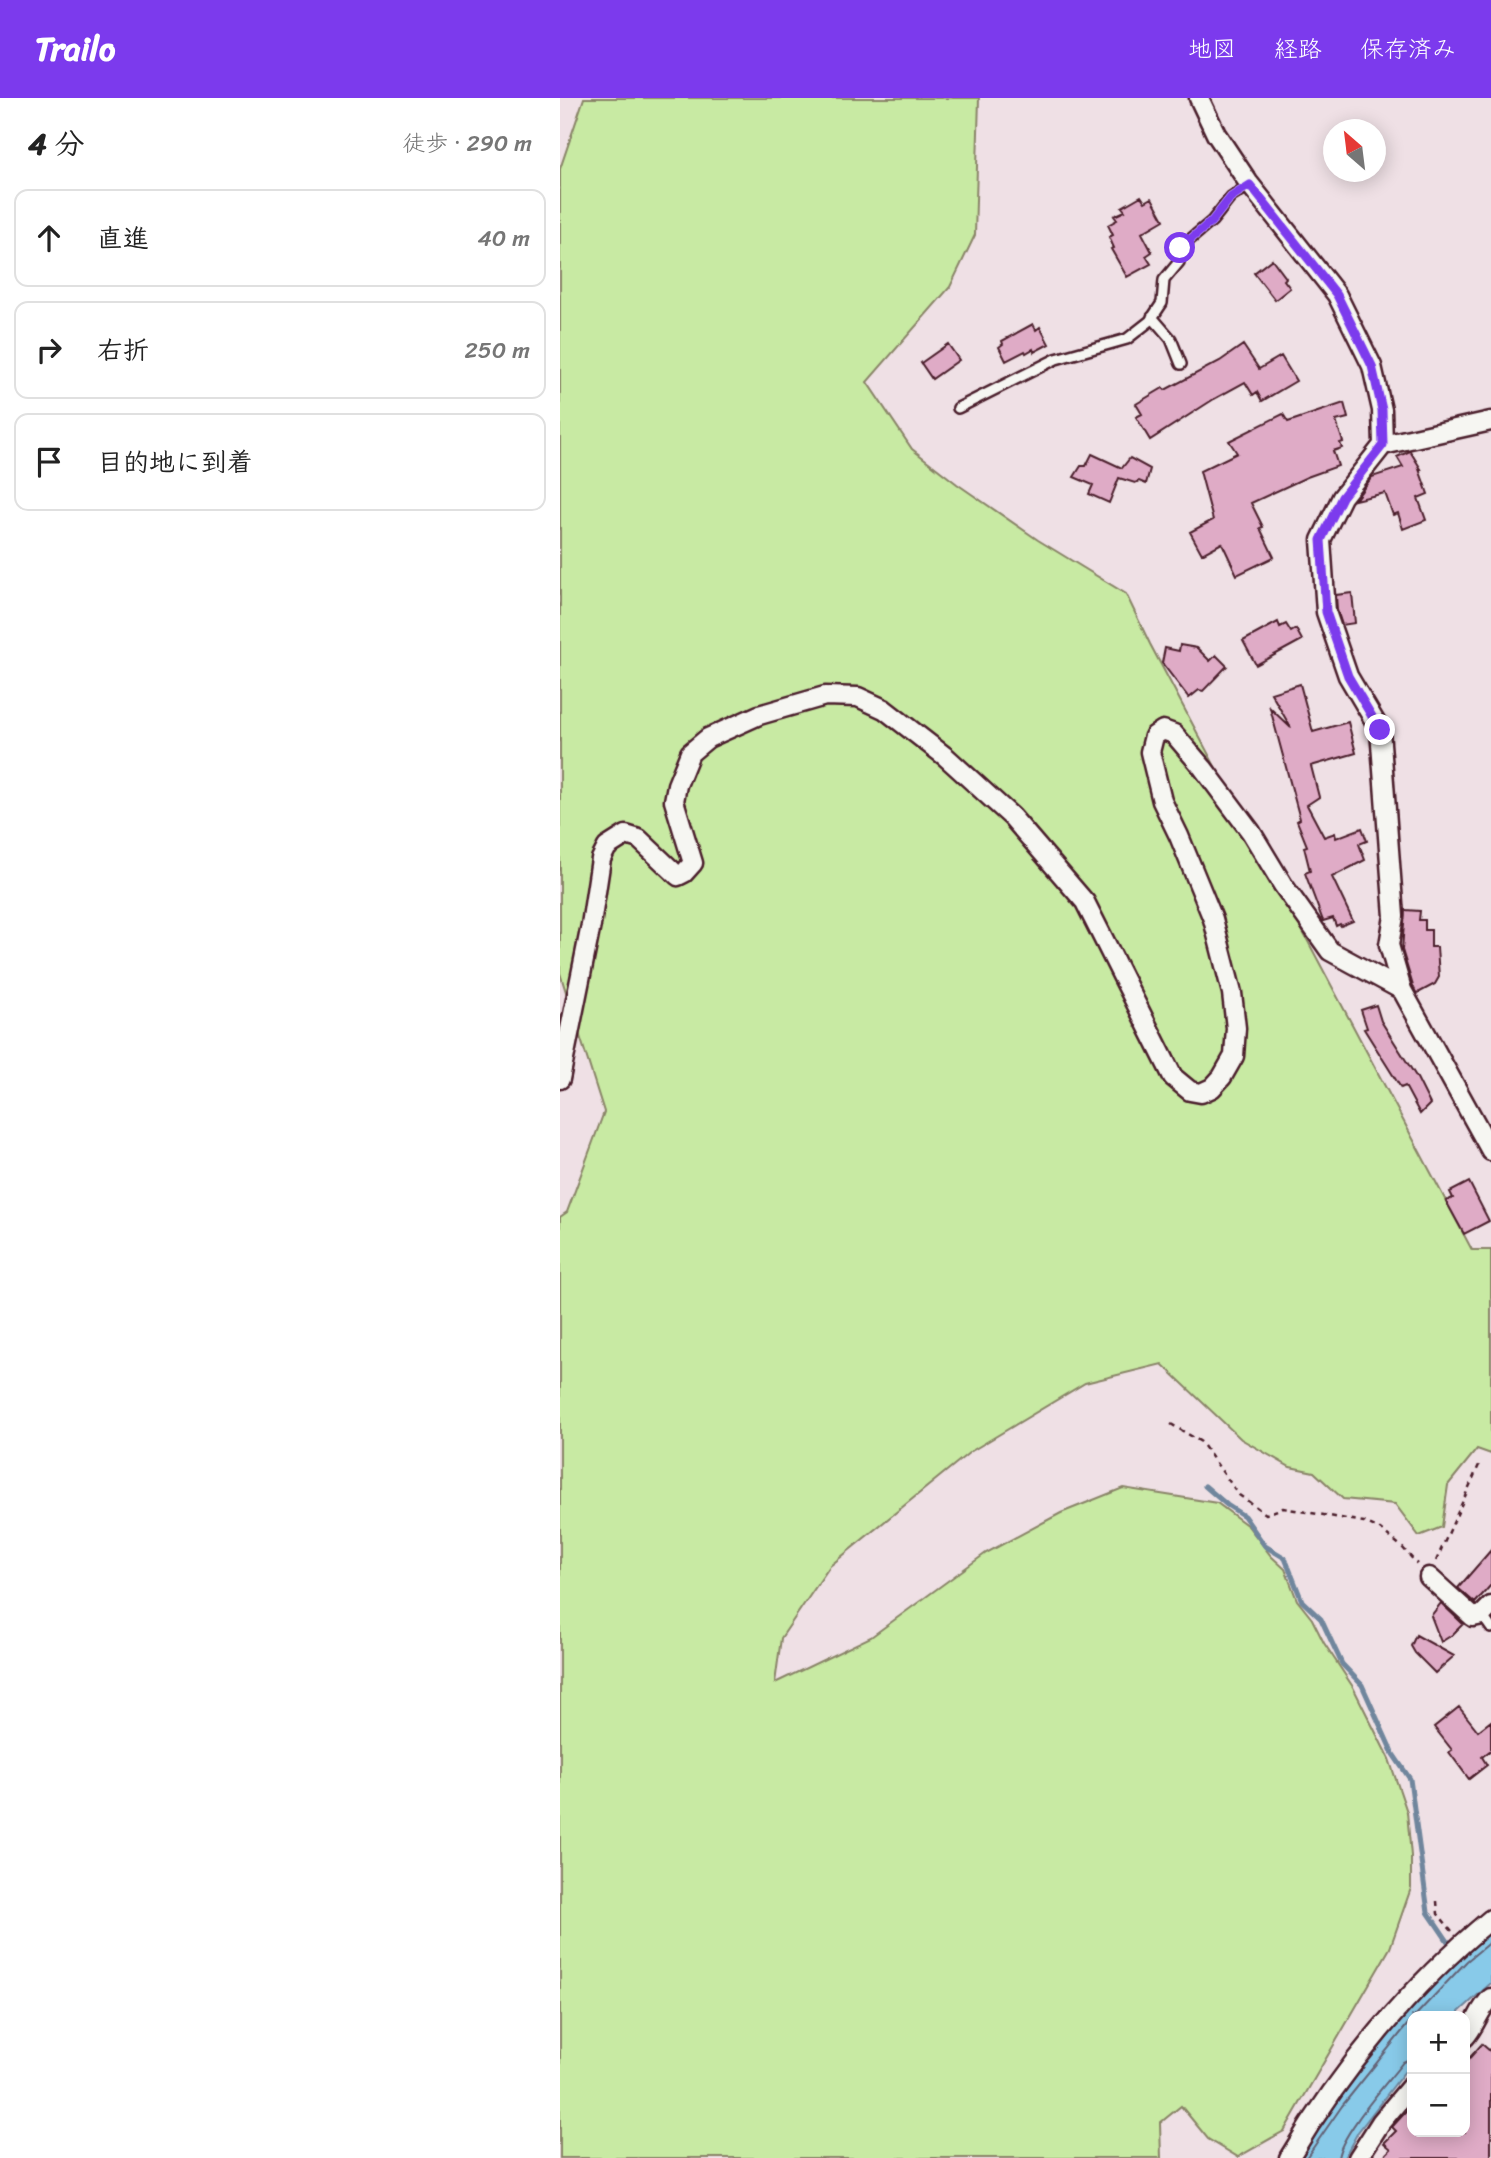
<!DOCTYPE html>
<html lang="ja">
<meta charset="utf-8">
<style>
body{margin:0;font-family:Sriracha,"Klee One",sans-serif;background:#f2f2f2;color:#222}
.controls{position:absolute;right:21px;bottom:21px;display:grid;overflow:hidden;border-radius:14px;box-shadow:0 4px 18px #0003}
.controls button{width:63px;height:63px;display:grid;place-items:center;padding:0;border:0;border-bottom:2px solid #e0e0e0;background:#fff;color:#222;font:35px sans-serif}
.compass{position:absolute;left:763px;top:21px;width:63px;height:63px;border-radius:50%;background:#fff;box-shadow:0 4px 18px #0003;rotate:332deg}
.stop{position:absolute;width:21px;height:21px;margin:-16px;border:5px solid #7c3aed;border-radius:50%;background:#fff}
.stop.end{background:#7c3aed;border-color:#fff;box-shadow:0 2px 7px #0008}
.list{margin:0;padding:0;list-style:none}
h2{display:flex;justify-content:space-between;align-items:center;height:91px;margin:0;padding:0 28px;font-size:30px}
h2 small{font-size:23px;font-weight:400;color:#767676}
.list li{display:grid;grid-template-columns:46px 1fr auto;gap:21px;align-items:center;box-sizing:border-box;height:98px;margin:0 14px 14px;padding:0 14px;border:2px solid #e0e0e0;border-radius:14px}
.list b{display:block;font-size:26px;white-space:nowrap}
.list em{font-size:23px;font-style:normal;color:#767676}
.icon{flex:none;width:38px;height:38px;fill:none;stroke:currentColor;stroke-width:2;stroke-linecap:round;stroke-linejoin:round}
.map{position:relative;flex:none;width:931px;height:2060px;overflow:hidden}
header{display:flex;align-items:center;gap:42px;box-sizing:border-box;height:98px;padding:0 35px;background:#7c3aed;color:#fff}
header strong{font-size:33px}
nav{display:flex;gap:38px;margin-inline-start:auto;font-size:24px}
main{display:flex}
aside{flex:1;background:#fff}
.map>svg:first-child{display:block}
</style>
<header>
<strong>Trailo</strong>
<nav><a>地図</a><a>経路</a><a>保存済み</a></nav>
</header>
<main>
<aside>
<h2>4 分<small>徒歩 · 290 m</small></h2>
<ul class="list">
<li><svg class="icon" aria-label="ahead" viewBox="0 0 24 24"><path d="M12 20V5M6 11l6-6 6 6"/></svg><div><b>直進</b></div><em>40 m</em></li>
<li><svg class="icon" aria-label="right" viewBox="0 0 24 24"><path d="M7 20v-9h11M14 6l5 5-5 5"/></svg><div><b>右折</b></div><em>250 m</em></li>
<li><svg class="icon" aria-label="arrive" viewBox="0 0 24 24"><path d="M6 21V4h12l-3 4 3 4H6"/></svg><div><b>目的地に到着</b></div></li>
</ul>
</aside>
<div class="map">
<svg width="931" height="2060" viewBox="0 0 931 2060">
<rect width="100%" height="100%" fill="#efe0e5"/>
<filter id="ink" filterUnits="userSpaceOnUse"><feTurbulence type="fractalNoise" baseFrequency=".0143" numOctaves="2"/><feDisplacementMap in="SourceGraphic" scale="14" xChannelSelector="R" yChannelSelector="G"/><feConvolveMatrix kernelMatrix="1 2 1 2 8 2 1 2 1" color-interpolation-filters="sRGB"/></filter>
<g filter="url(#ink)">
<path fill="#c8eaa3" stroke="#898467" stroke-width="2" d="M24 0H419L415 137 390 189 307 284 352 351 397 386 478 442 566 496 590 546 912 1152H931V1356L917 1351 888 1387 882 1429 859 1438 835 1406 783 1401 754 1374 730 1369 681 1341 602 1266 525 1285 410 1354 270 1468 221 1540 215 1585 311 1539 426 1455 501 1415 563 1390 657 1405 688 1428 711 1458 725 1471 737 1502 752 1521 764 1545 793 1589 829 1661 847 1714 851 1758V1790L830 1850 724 2033 678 2059 648 2041 621 2008 600 2025 601 2060H0V1119L7 1114 44 1014 0 875V71Z"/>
<path fill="#88cae9" stroke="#6f869d" stroke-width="2" d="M931 1834V1885L899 1914V1918H852V1964L798 2034 784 2060H738C794 1978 854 1898 931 1834Z"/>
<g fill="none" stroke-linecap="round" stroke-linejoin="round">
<path stroke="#636377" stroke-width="2" d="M855 1918 907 1863 931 1843
M746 2060 782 2008 852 1921
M778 2060C781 2036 827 1985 843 1964L852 1960"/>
<path stroke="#6f869d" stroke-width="5" d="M645 1388 667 1407 684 1418 705 1448 725 1460 742 1503 761 1521 782 1566 802 1587 833 1656 850 1681 868 1814 889 1845"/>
</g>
<path fill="#dfabc6" stroke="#4a1f2b" stroke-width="2" d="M581 98 585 104 592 100 604 122 582 135 592 154 586 158 591 166 567 179 551 151 554 150 549 139 553 137 548 127 557 122 554 118 565 113 562 109Z
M712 161 726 180 724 182 730 190 715 202 694 175Z
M473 226 476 232 480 229 489 246 474 254 473 251 466 255 465 253 446 263 439 249 443 246 442 243Z
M388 246 399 262 372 281 361 265Z
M683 247 699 271 721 258 736 283 702 303 697 294 693 297 685 284 654 301 590 342 576 319 582 316 576 306 603 290 605 292 660 263Z
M784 305 788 320 776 323 783 344 780 345 782 350 773 353 778 368 747 379 691 405 703 429 700 430 714 459 677 477 662 445 642 456 630 434 653 422 640 373 677 355 669 343 723 316 728 324Z
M850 353 861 371H859L868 396 858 400 866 422 843 431 838 415 833 417 825 395 795 402 812 379 843 369 837 359Z
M532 356 562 370 570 360 590 371 586 386 579 383 575 385 559 380 549 405 529 396 533 387 514 379 521 368H526Z
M792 495 795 525 782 527 777 512 776 497Z
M718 524 720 529 726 526 731 534 736 531 742 542 696 567 683 543Z
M620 547 637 550 650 563 656 557 667 568 643 593 639 592 629 600 602 565 605 550 619 553Z
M740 586 753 634 788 624 796 655 751 668 759 699 747 707 764 739 775 735 776 740 802 730 807 743 799 746 805 762 772 779 793 823 781 828 780 826 776 828 773 820 763 823 745 775 750 773 744 749 747 748 737 723 740 721 710 610 731 630 711 595Z
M845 812 860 813 859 822H865V832H871V849H877L879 879 875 886 860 894 856 895 853 888 842 852Z
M816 907 821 923 857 980 870 1006 860 1016 845 988 841 990 804 931 807 930 801 912Z
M909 1084 929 1123 904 1136 886 1103 893 1100 890 1094Z
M931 1452V1487L915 1505 898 1490Z
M881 1505 903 1526 892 1537 881 1544 871 1518Z
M856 1537 894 1558 875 1575 855 1555 851 1548Z
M899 1609 918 1633 931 1623V1652L922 1659 927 1667 909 1681 889 1654 892 1652 874 1629Z
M922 1946 931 1954V2060H822L831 2051 824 2045 836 2033 832 2029 852 2007V2034H905V1965Z"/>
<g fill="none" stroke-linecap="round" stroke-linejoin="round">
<defs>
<path id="service" d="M592 219 611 241 621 266
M398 310 496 261 567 241 590 223 602 205 604 182 619 164 620 150 652 123 671 99 690 87
M922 1517 931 1530"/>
<path id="minor" d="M639 0 656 36 688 84 777 197 812 268 822 312 823 347
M931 323 823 347 782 399 761 442 766 514 788 578 820 632 834 818 829 847 842 892 931 1053
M0 981 31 827 41 761 47 749 66 737 79 741 118 778 124 775 133 765 114 703 117 687 130 655 148 640 199 617 265 598 298 599 324 611 386 659 452 719 525 804 613 979 630 993 641 995 652 990 662 979 674 958 676 930 672 895 653 821 619 738 602 703 590 654 594 638 603 632 614 636 643 670 691 734 723 787 770 853 842 892
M869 1479 913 1519 922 1517 931 1508
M905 1939C916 1927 919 1911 931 1900
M729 2060C782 1971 851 1887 931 1821
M798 2060 821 2024 852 1987"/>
</defs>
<use href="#service" stroke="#4a1f2b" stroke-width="14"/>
<use href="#minor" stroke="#4a1f2b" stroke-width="23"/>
<path stroke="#4a1f2b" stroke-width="2.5" stroke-dasharray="5 5" stroke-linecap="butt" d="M611 1326 641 1344 679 1397 706 1416 723 1410 804 1424 820 1431 842 1449 857 1466
M876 1463 919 1367
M877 1803 878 1816 892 1833"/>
<use href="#service" stroke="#f6f6f2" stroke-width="9"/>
<use href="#minor" stroke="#f6f6f2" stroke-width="18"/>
</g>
</g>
<g fill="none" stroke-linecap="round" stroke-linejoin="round" filter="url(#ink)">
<path stroke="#7c3aed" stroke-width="9" d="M620 150 652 123 671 99 690 87 777 197 812 268 822 312 823 347 782 399 761 442 766 514 788 578 820 632"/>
</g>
</svg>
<div class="controls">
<button>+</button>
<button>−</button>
</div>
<svg class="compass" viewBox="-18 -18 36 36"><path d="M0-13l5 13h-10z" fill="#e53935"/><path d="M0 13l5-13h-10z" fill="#767676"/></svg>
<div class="stop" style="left:620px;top:150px"></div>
<div class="stop end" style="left:820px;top:632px"></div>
</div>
</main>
